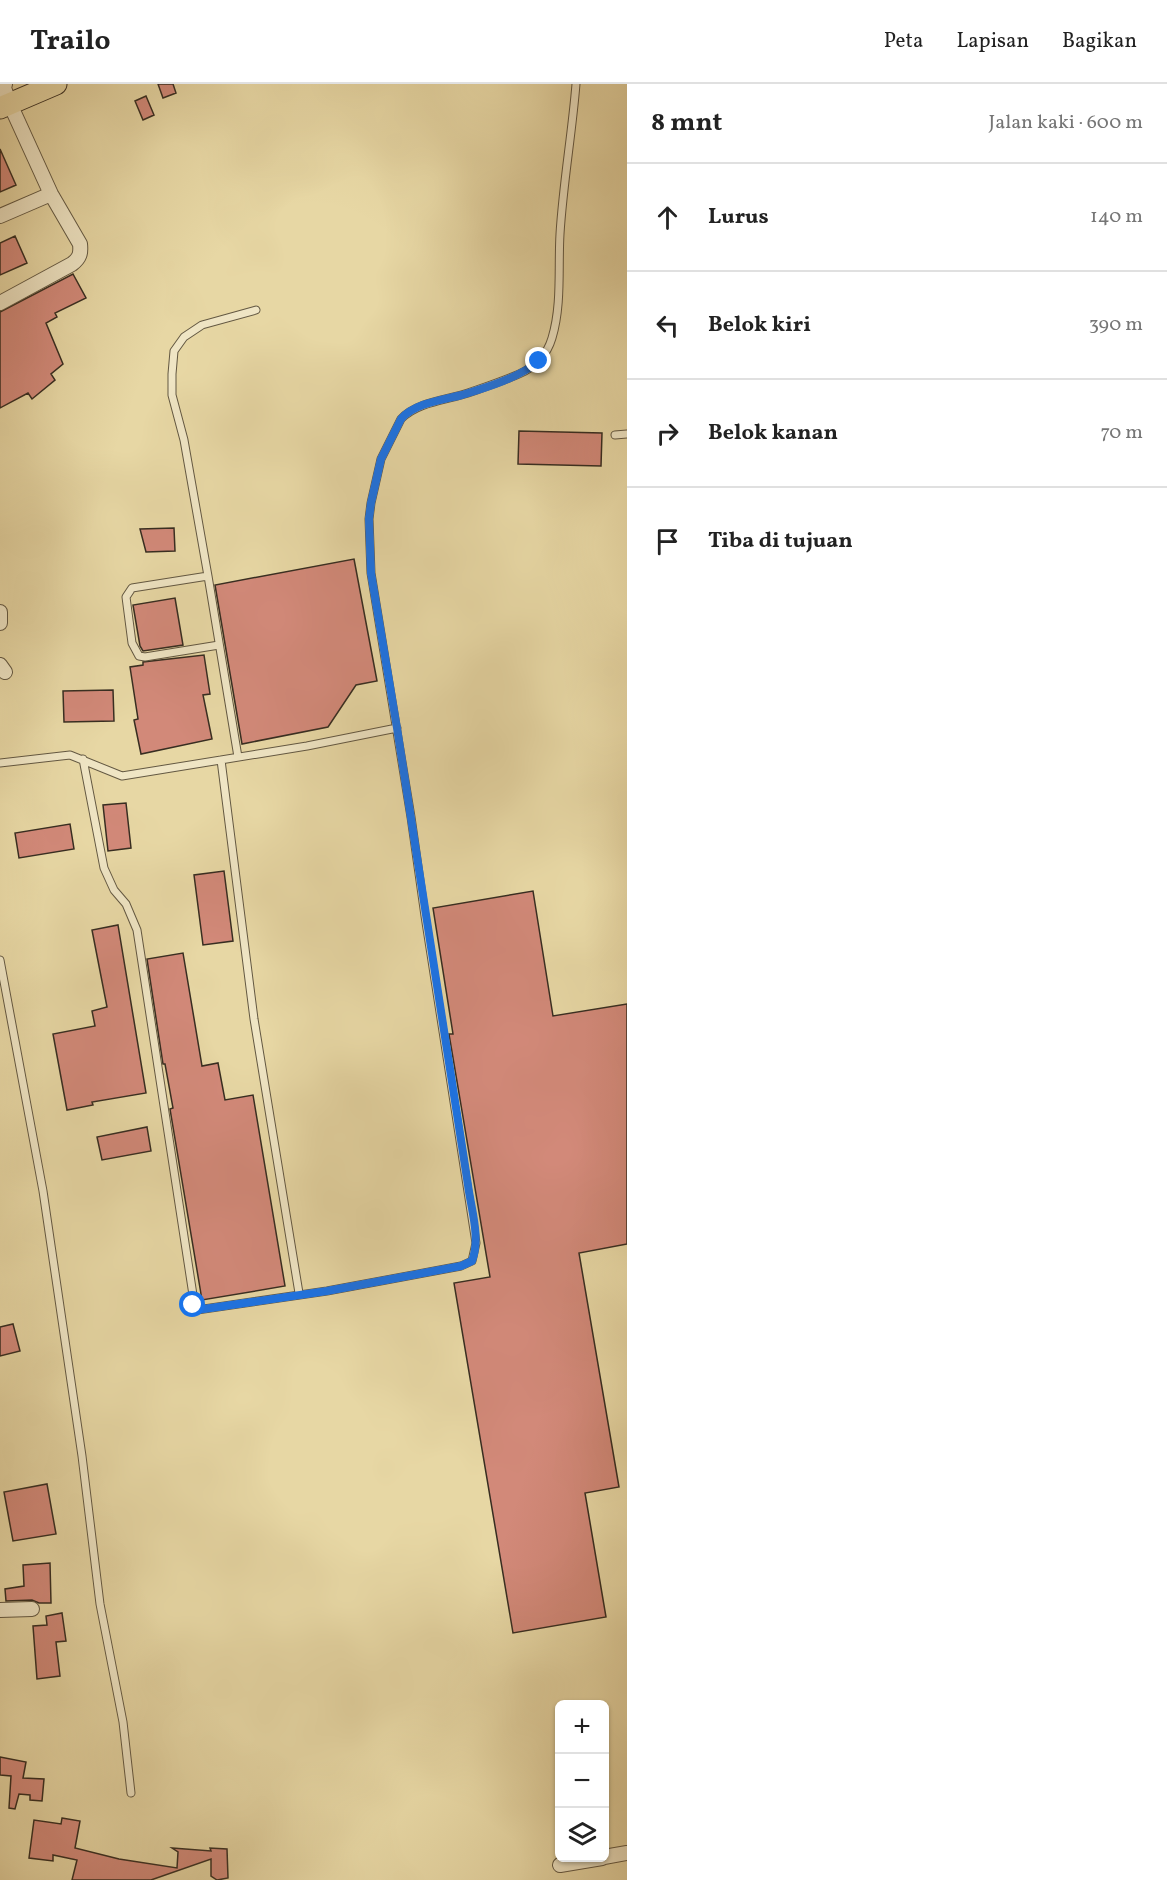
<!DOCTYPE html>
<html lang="id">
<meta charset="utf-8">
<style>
body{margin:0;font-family:Vollkorn,serif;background:#f6f6f6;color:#222}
.controls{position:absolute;right:18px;bottom:18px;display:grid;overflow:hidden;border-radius:9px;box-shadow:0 2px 4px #0004}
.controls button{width:54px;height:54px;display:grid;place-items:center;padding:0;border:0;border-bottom:2px solid #e0e0e0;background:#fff;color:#222;font:30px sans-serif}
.stop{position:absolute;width:18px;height:18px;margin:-14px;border:4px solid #1a73e8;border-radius:50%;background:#fff}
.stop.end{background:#1a73e8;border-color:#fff;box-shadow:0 2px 6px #0008}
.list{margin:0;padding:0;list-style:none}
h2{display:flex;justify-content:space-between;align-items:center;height:78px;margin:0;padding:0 24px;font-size:26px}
h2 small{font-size:20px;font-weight:400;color:#767676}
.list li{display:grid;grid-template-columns:39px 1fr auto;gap:18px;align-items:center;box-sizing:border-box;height:108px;padding:0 24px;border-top:2px solid #e0e0e0}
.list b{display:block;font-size:22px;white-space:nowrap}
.list em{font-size:20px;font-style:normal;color:#767676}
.icon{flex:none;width:33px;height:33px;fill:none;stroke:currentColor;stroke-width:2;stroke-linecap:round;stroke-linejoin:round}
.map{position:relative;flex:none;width:627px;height:1796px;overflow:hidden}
header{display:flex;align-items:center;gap:36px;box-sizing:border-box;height:84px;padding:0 30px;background:#fff;border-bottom:2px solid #e0e0e0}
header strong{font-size:28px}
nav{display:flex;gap:33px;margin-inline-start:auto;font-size:21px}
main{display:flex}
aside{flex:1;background:#fff}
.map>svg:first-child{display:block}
</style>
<header>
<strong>Trailo</strong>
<nav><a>Peta</a><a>Lapisan</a><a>Bagikan</a></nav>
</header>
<main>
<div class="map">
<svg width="627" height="1796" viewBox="0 0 627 1796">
<rect width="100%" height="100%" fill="#e7d7a4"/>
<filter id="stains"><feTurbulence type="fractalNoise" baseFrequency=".00333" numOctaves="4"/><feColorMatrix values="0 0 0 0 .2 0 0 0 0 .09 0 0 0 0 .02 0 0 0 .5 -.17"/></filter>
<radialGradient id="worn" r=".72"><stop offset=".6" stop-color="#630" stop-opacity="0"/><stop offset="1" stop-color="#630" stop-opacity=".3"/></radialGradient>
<path fill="#d28979" stroke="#372d21" stroke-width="1.5" d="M158 0H173L176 9 163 14Z
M146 12 154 31 143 36 135 17Z
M0 65 16 101 0 108Z
M15 152 27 179 0 191V159Z
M73 190 86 214 55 229 57 233 46 239 63 280 51 290 55 296 32 315 28 309 0 324V228Z
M519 347 602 349 601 382 518 380Z
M174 444 175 467 146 468 140 445Z
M354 475 377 597 356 601 328 643 242 660 215 501Z
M175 514 183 561 143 567 140 562 133 521Z
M204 571 210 610 203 611 212 655 141 670 134 636 138 635 130 583 143 581V578Z
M113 606 114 637 64 638 63 607Z
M126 719 131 764 108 767 103 721Z
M70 740 74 765 19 774 15 749Z
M224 787 233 857 203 861 194 791Z
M533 807 553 932 627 920V1160L579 1169 619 1403 585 1409 606 1533 513 1549 454 1199 490 1193 449 950H453L433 824Z
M118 841 146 1009 92 1018 93 1021 67 1026 53 950 95 942 92 927 107 923 92 846Z
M183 869 202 982 218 979 225 1016 253 1011 285 1202 202 1216 170 1025 173 1024 165 980H163L147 875Z
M147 1043 151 1067 102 1076 97 1053Z
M13 1240 20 1267 0 1272V1243Z
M47 1400 56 1450 13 1457 4 1408Z
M50 1479 51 1519H39L32 1516 6 1517 5 1505 24 1502 23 1481Z
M62 1529 66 1557 56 1558 60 1592 37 1595 33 1542 47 1541 46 1532Z
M0 1673 26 1678 23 1694 44 1695 42 1717 30 1716V1711L19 1710 15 1725 9 1724 11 1692 0 1691Z
M62 1734 80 1737 75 1764 119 1775 177 1784 178 1768 172 1764 211 1767 210 1764 227 1765 228 1794 217 1796 211 1792V1775L151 1796H72L77 1776 53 1771V1777L29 1774 34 1736 61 1740Z"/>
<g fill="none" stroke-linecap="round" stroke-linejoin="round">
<defs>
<path id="service" d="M615 351 627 350
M208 492 132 504 126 513 132 559 139 572 145 573 219 561
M238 673 208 492 184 356 172 311V290L174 267 184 253 202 241 256 226
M83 675 104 784 114 806 126 820 137 846 195 1224 197 1226 327 1207 461 1182 472 1177 476 1159 425 832 411 733 371 489 369 435 371 419 381 375 401 335C417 318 447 316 468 309 485 303 503 297 519 290 535 283 547 271 552 254 562 221 558 184 560 150 563 100 572 50 576 0
M221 676 254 935 299 1209
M0 679 70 671 122 692 307 662 397 644
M0 876 43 1107 82 1372 100 1520 123 1638 131 1709"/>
<path id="minor" d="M0 132 51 110
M0 219 72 180C80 174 81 169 80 160L51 110 10 20 4 4 5 0
M0 528V539
M0 581 5 588
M0 1526 32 1525
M604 1773 627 1769
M560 1781 602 1774"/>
<path id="primary" d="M0 24 56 0"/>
</defs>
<use href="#service" stroke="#635842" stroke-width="9"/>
<use href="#minor" stroke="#635842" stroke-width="16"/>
<use href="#primary" stroke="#372d21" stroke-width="23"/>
<use href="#service" stroke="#efe5c4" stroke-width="7"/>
<use href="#minor" stroke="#efe5c4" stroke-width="14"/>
<use href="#primary" stroke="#e7d7a4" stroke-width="21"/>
</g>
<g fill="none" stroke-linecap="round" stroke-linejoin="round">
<path stroke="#1a73e8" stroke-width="8" d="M193 1221 197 1226 327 1207 461 1182 472 1177C481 1154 471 1125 468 1101L397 644 371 489 369 435 371 419 381 375 401 335C415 319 442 316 462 311 488 303 518 294 539 277"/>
</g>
<rect width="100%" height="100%" filter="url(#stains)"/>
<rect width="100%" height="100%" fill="url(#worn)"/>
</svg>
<div class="controls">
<button>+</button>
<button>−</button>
<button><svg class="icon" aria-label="layers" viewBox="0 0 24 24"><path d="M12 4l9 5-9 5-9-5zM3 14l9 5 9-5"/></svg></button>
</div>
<div class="stop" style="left:193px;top:1221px"></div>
<div class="stop end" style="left:539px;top:277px"></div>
</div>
<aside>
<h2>8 mnt<small>Jalan kaki · 600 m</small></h2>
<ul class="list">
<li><svg class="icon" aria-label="ahead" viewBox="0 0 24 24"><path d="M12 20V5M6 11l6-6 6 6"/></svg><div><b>Lurus</b></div><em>140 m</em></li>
<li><svg class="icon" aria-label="left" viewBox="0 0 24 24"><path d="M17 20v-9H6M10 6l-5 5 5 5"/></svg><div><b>Belok kiri</b></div><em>390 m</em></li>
<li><svg class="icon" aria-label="right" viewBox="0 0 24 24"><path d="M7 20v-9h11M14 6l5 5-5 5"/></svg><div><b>Belok kanan</b></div><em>70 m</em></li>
<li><svg class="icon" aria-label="arrive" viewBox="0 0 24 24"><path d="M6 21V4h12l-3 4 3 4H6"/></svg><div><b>Tiba di tujuan</b></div></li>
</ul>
</aside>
</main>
